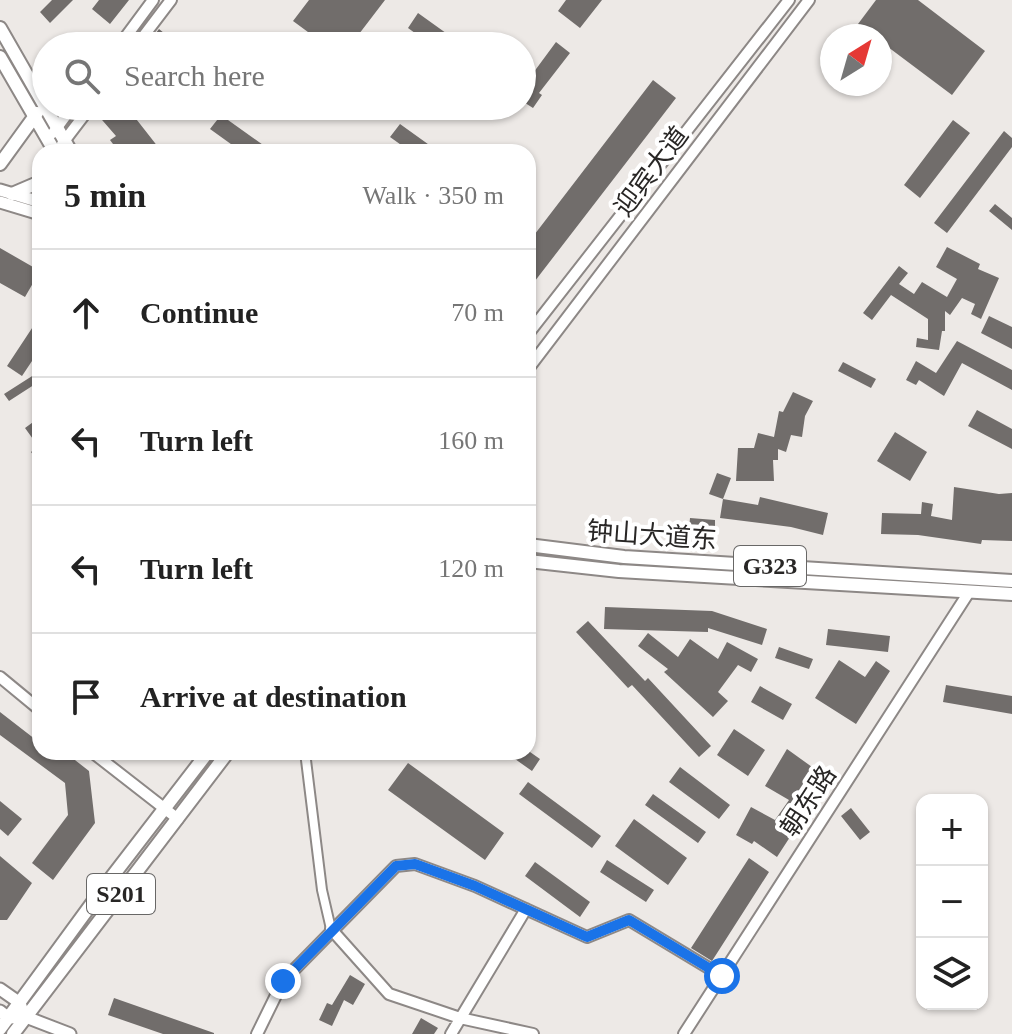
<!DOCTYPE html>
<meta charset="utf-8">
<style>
body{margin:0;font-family:"Times New Roman","Noto Sans SC",serif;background:#f6f6f6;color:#222}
.controls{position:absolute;right:24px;bottom:24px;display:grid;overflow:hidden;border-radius:16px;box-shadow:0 2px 6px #0004}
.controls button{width:72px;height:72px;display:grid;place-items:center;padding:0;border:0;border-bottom:2px solid #e0e0e0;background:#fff;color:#222;font:40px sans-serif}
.compass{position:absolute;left:820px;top:24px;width:72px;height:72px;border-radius:50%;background:#fff;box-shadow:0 2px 6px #0004;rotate:37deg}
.stop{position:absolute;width:24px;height:24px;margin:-18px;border:6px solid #1a73e8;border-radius:50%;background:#fff}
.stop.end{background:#1a73e8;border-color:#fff;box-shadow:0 2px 8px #0008}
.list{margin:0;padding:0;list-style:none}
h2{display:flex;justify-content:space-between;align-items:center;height:104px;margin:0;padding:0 32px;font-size:34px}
h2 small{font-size:26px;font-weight:400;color:#767676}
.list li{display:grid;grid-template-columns:52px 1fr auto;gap:24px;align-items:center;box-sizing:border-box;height:128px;padding:0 32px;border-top:2px solid #e0e0e0}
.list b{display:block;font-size:30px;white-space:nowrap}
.list em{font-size:26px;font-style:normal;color:#767676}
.icon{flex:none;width:44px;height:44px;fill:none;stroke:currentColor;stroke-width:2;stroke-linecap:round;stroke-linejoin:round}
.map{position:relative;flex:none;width:1012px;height:1034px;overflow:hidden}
.search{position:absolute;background:#fff;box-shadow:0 2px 6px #0004;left:32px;top:32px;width:504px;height:88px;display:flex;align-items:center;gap:20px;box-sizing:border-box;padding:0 28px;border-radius:44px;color:#767676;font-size:30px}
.panel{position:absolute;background:#fff;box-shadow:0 2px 6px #0004;left:32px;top:144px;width:504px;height:616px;border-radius:24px}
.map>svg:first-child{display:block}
</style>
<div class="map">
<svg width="1012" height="1034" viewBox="0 0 1012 1034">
<rect width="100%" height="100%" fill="#ede9e6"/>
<path fill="#716d6b" d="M52 0H73L50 23 40 12Z
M99 0H129L110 24 92 9Z
M309 0H385L359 34 356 32 346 46H327L293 21Z
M566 0H602L580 28 558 11Z
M876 0H918L985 51 952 95 880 41V36H873L858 24Z
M418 13 464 46H433L408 28Z
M159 29 180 46H146Z
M556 42 570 53 539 93 542 95 533 108 522 101V82L525 84Z
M653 80 676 98 528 290V243Z
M100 106H126L162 152H119L110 140 116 136 96 113Z
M221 115 273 152H242L210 129Z
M953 120 970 133 920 198 904 185Z
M400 124 439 152H411L390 137Z
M1004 131 1012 138V147L947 233 934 223Z
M995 204 1012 218V230L989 211Z
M947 247 980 264 978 269 999 278 981 319 971 314 975 304 962 298 950 315 945 311V331H942L939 350 916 347 917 338 928 340V319L891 295 872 320 863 313 899 266 908 273 899 284 914 294 922 282 947 297 957 279 936 267Z
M0 248 40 271 25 297 0 283Z
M40 316V349L22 376 7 366Z
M989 316 1012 327V349L981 333Z
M957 341 1012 370V390L962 363 944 396 919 380 916 385 906 380 916 361 936 373Z
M843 362 876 379 871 388 838 371Z
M40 371V381L9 401 4 394Z
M793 392 813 401 805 416 802 437 791 435 786 452 778 449V460H773L774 481H736L738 448H754L758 433 774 437 779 411 783 412Z
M977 410 1012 429V449L968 426Z
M40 417V464L31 452 38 446 25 428Z
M895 432 927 452 910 481 877 461Z
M717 473 731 478 723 499 709 494Z
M954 487 999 494 1012 493V541L982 540 981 544 918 535 881 534 882 513 921 514 922 502 933 504 931 516 952 520Z
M760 497 828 513 823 535 791 527 720 518 723 499 758 505Z
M690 518 715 520V531L689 529Z
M605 607 712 611 767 629 762 645 708 628V632L604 629Z
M588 621 645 681 648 678 711 746 699 757 632 685 628 688 576 632Z
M828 629 890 636 888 652 826 645Z
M648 633 678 657 690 639 718 659 727 642 758 659 751 672 738 665 718 692 728 701 713 717 664 672 668 669 638 646Z
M779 647 813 659 809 669 775 658Z
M839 660 865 677 876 661 890 671 856 724 815 698Z
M946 685 1012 696V714L943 702Z
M760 686 792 704 783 720 751 702Z
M0 712 40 743V752H52L61 759 66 753 89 771 95 823 53 880 32 863 68 815 65 783 0 735Z
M734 729 765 750 748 776 717 755Z
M787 749 819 772 806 791 816 797 777 857 754 841 752 844 736 835 751 807 775 820 789 800 765 786Z
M505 752H530L540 759 532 771Z
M408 763 504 833 485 860 388 790Z
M680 767 730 805 719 819 669 782Z
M528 782 601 836 592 848 519 794Z
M653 794 706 832 698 843 645 805Z
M0 801 22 819 8 836 0 829Z
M851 808 870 832 860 840 841 816Z
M634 819 687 858 668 885 615 846Z
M0 856 32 883 7 920H0Z
M749 858 769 872 712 961 691 948Z
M607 860 654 890 646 902 600 872Z
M535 862 590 902 580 917 525 876Z
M350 975 365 984 353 1005 344 1000 332 1026 319 1020 327 1003 332 1005Z
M114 998 214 1033V1034H163L108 1015Z
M421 1018 438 1028 434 1034H412Z"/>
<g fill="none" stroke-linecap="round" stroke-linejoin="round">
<defs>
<path id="minor" d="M305 752 322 890 331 929"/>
<path id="tertiary" d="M119 46 153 0
M136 46 171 0
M53 133 73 106
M62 144 91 106
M528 334 789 0
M528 369 809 0
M0 677 40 710
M92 752 178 819
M331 929 389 994 460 1018 533 1034
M257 1034 283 981 396 866 415 864 475 886 587 937 629 920 722 976
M451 1034 526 909
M684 1034 969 592"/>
<path id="secondary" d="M0 190 40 202
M0 202 40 214
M0 989 20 1003 22 1009
M0 1011 9 1018 26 1017 70 1034"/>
<path id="primary" d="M0 1029 101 891 208 752
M13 1034 228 752"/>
<path id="trunk" d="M0 28 71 152
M0 57 55 152
M0 164 37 113
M12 194 40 182
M528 545 624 557 1012 581
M528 561 619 571 1012 594"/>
</defs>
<use href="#minor" stroke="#8d8886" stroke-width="12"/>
<use href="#tertiary" stroke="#8d8886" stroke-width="14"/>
<use href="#secondary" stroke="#8d8886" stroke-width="15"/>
<use href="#primary" stroke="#8d8886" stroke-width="16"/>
<use href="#trunk" stroke="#8d8886" stroke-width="16"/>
<use href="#minor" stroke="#fff" stroke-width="8"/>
<use href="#tertiary" stroke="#fff" stroke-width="10"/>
<use href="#secondary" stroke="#fff" stroke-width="11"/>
<use href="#primary" stroke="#fff" stroke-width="12"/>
<use href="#trunk" stroke="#fff" stroke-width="12"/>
</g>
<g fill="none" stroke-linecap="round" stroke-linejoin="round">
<path stroke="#1a73e8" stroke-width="10" d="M283 981 396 866 415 864 475 886 587 937 629 920 722 976"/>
</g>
<g text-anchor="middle" stroke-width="8" stroke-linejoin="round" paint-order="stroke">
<g fill="#fff" stroke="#686766" stroke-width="2">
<rect x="734" y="546" width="72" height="40" rx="6"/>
<rect x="87" y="874" width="68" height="40" rx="6"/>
</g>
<g font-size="24" font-weight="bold" fill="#282625">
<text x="770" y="574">G323</text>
<text x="121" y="902">S201</text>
</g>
<g font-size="26" fill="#282625" stroke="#fff">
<text transform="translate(651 171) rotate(-53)" y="9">迎宾大道</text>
<text transform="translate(652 535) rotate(4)" y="9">钟山大道东</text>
<text transform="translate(808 801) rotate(-57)" y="9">朝东路</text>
</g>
</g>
</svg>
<div class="controls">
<button>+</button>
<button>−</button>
<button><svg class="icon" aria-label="layers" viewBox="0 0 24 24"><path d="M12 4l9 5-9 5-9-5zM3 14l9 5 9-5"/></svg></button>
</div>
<svg class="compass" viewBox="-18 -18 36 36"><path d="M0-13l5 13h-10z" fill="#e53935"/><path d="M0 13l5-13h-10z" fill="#767676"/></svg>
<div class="stop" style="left:722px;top:976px"></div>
<div class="stop end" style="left:283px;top:981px"></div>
<div class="search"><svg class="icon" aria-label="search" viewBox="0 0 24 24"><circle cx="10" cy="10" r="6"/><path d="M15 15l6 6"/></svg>Search here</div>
<section class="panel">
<h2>5 min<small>Walk · 350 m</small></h2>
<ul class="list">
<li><svg class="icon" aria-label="ahead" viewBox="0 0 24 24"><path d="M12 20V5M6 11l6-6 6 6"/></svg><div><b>Continue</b></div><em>70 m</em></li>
<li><svg class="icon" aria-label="left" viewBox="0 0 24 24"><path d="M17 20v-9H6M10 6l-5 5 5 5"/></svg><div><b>Turn left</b></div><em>160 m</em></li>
<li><svg class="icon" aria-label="left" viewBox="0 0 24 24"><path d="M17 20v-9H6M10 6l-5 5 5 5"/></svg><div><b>Turn left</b></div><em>120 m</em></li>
<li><svg class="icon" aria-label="arrive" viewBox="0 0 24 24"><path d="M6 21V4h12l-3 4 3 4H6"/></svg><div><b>Arrive at destination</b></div></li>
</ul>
</section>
</div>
